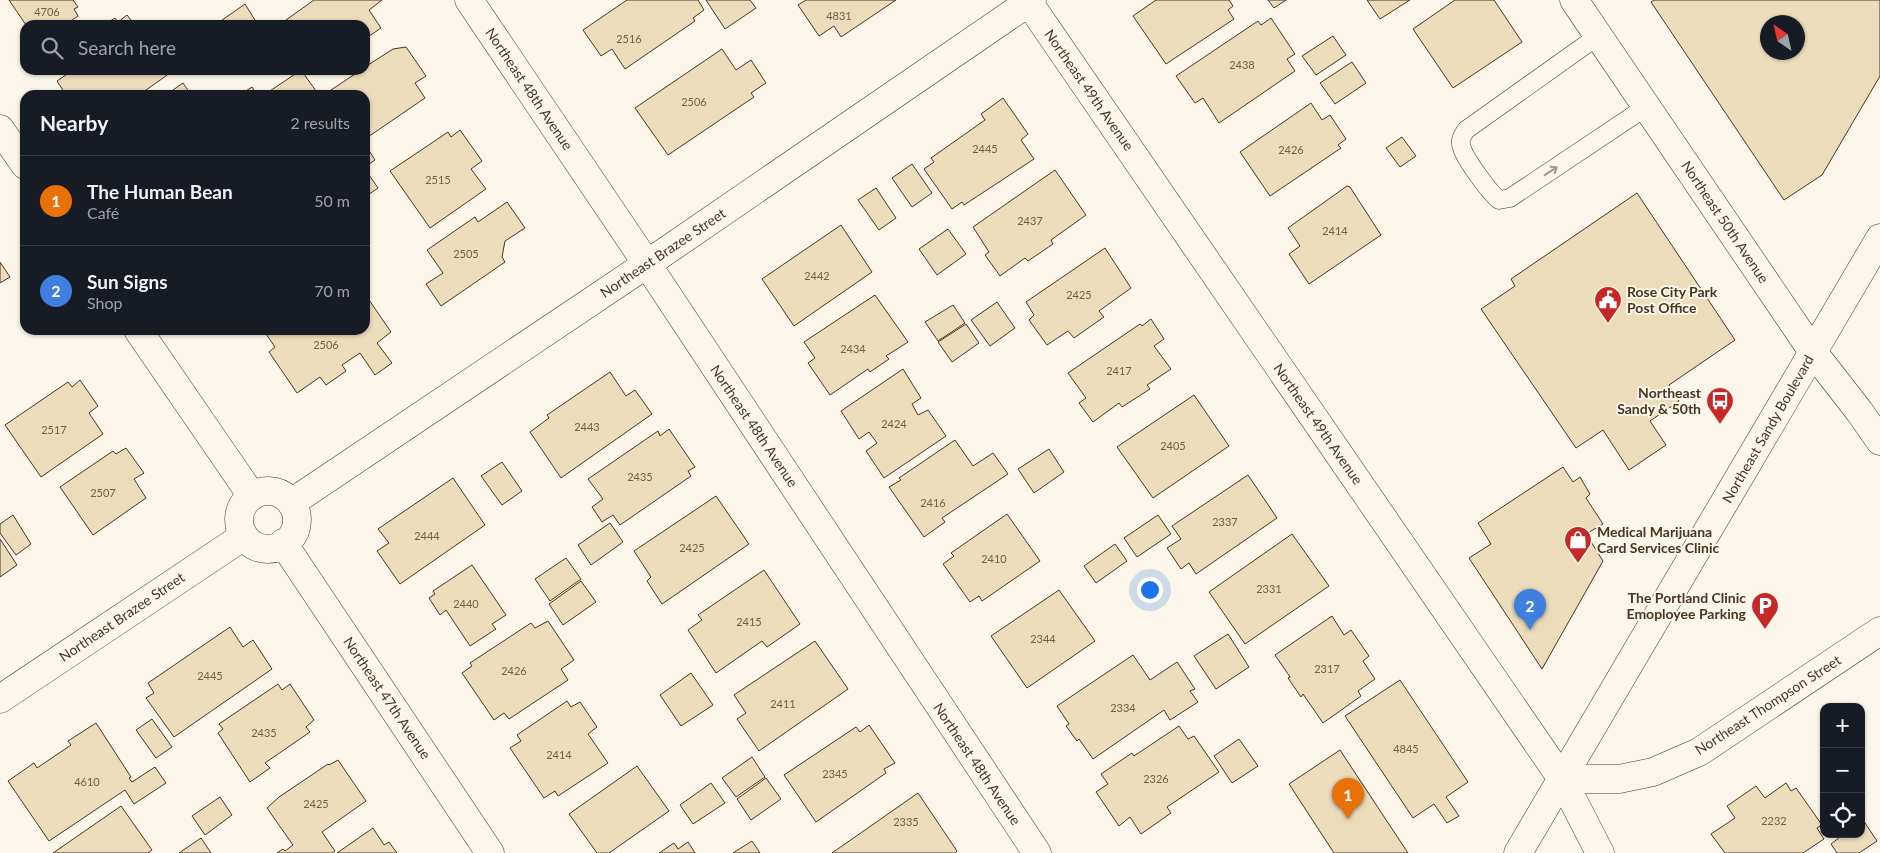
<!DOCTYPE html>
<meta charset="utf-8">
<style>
body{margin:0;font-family:Lato,sans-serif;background:#242831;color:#f1f3f6}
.controls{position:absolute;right:15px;bottom:15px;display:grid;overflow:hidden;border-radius:10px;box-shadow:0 1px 4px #0004}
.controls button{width:45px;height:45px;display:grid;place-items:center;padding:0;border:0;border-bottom:1px solid #363941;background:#171b24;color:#f1f3f6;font:25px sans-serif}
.compass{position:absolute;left:1760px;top:15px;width:45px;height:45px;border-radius:50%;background:#171b24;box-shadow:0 1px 4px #0004;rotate:326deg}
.you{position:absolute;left:1149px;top:589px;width:18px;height:18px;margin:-12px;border:4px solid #fff;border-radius:50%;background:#1a73e8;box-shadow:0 0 0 8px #1a73e833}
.badge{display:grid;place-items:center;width:32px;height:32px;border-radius:50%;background:#2563eb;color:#fff;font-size:16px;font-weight:700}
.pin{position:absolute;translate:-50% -41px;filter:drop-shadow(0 1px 2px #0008)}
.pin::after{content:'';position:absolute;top:26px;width:18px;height:15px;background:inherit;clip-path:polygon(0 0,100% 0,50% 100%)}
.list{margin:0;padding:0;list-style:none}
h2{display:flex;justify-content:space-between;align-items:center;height:65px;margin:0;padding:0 20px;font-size:21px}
h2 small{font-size:16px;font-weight:400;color:#9ea1a6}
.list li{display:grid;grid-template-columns:32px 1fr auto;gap:15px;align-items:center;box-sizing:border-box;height:90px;padding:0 20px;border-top:1px solid #363941}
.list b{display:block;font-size:19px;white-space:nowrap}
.list p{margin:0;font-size:16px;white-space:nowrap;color:#9ea1a6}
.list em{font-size:16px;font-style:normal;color:#9ea1a6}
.icon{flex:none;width:28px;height:28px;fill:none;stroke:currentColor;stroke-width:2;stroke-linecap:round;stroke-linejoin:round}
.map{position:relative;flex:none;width:1880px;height:853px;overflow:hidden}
.search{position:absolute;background:#171b24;box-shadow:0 1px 4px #0004;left:20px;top:20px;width:350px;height:55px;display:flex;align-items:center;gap:12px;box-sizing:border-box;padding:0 18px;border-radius:15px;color:#9ea1a6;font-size:19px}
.panel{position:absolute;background:#171b24;box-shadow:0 1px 4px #0004;left:20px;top:90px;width:350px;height:245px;border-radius:15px}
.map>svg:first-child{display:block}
</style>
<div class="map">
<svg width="1880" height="853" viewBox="0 0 1880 853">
<rect width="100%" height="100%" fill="#fbf6e9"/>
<path fill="#ecdcbc" stroke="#4a3520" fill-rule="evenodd" d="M9 0H73L78 7 74 9 78 16 65 25H55L54 23 51 25H26Z
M314 0H382L369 10 381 28 365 39V25H279Z
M627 0H698L704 10 693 18 695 21 625 69 612 49 601 56 583 30Z
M706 0H750L756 8 725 29Z
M806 0H896L841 37 834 26 819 36 798 5Z
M1156 0H1229L1233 6 1228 10 1234 19 1166 64 1133 16Z
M1268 0H1286L1274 8Z
M1367 0H1410L1380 19Z
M1455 0H1494L1522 42 1453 88 1413 29Z
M1654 0H1880V76L1822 175 1784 200 1651 2ZM1768 22H1798V52H1768Z
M245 4 258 25H215Z
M127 15 135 25H104L115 18 118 22Z
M1271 18 1295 54 1287 59 1295 71 1219 123 1203 98 1195 103 1176 76 1258 21 1261 25Z
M1333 36 1346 55 1316 75 1302 56Z
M406 47 426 76 415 83 425 98 365 139V95H330L328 92 361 70H365V67L393 49Z
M722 49 736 70 751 60 766 83 751 93 754 97 668 155 635 108Z
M1352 62 1366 83 1335 104 1320 83Z
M73 70H172L173 71 139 95H66L57 81Z
M301 70 316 91 311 95H264Z
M183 83 191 95H166Z
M252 87 257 95H240Z
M1003 98 1028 134 1021 140 1034 159 964 205 962 202 952 209 924 169 934 162 931 158 985 120 981 114Z
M1311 103 1322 120 1330 115 1346 139 1338 145 1341 148 1270 196 1240 152Z
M460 130 482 161 471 169 486 189 430 228 390 171 448 132 451 137Z
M1402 137 1416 156 1400 167 1386 148Z
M365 144 375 160 365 167Z
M912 164 932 193 912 207 892 178Z
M365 169 378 188 365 197Z
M1055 170 1086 215 1051 240 1053 244 1028 261 1025 258 1000 276 985 255 989 252 973 227Z
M1347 186 1350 187 1381 235 1309 284 1289 254 1300 246 1288 228Z
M876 188 896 218 879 230 858 200Z
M1637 193 1735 340 1669 385 1679 401 1650 421 1666 445 1629 470 1603 430 1576 448 1481 309 1515 286 1511 279Z
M507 202 525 228 505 241 502 257 505 262 441 306 426 284 443 273 427 250 475 217 478 222Z
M841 225 872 272 794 326 762 279Z
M948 229 966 254 937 275 919 249Z
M1105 248 1131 288 1099 311 1104 317 1074 338 1068 331 1047 345 1029 320 1034 315 1026 302Z
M0 262 10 277 0 283Z
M365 294 391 332 377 343 392 363 375 375 360 353 342 365 346 371 326 385 320 377 297 393 269 352 275 347 264 331 365 330Z
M875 295 908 342 886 356 889 359 870 372 868 369 830 395 808 363 815 358 804 342Z
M997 302 1015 328 990 346 971 320Z
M953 305 965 323 938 341 925 322Z
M1151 319 1164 339 1154 346 1171 369 1147 385 1150 389 1122 407 1119 403 1093 422 1079 403 1086 398 1068 373 1140 324 1142 326Z
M966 324 979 343 952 362 938 342Z
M903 369 921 398 912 404 918 415 928 410 946 436 884 478 866 451 877 443 869 432 859 439 841 411Z
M610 372 626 396 635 390 652 414 561 478 530 432 549 418 547 415Z
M80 380 98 406 89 413 103 434 41 477 5 425 68 382 72 387Z
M1194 395 1229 446 1153 498 1117 447Z
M669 429 695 467 688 471 691 476 620 525 613 515 602 522 592 507 603 499 588 479 658 431 660 436Z
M955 440 973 466 993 453 1008 474 942 518 945 522 924 537 889 487 901 480 899 478Z
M126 448 144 473 134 479 146 498 93 535 60 487 113 451 116 454Z
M1049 449 1064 472 1034 493 1018 469Z
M502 462 522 491 502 505 481 476Z
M1563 467 1573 482 1580 477 1590 494 1586 498 1603 524 1586 534 1603 561 1542 669 1469 558 1491 544 1478 523Z
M1248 475 1277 518 1196 574 1189 563 1181 569 1167 548 1181 539 1172 526Z
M453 478 485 525 400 584 377 551 389 543 378 529Z
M716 496 749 544 662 604 647 581 651 577 634 551Z
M1007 514 1040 561 982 601 979 596 970 602 943 564 954 556 951 553Z
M13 515 31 544 16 555 0 533V524Z
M1158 515 1171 534 1137 557 1124 538Z
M610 523 623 542 591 565 578 545Z
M1292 534 1329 586 1245 644 1209 592Z
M0 539 17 565 0 577Z
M1115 544 1127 561 1096 583 1084 566Z
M566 558 581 579 550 601 535 579Z
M472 565 506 615 492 624 496 629 470 646 446 610 440 615 429 598 435 594 433 591Z
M764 570 800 624 767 647 762 641 716 673 688 630 702 620 698 615Z
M581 581 596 602 563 625 549 604Z
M1059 590 1095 641 1027 688 991 636Z
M1332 616 1344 635 1351 630 1369 656 1363 661 1375 679 1358 691 1361 696 1323 723 1303 694 1301 697 1288 678 1290 677 1275 655Z
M548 621 574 660 561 669 568 680 509 719 504 713 494 720 462 673 472 666 470 663 531 623 535 628Z
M230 627 243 647 253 640 272 669 174 737 146 698 154 693 148 683Z
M1228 634 1249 667 1216 689 1194 656Z
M815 641 848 689 759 751 737 719 746 713 734 695Z
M1133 655 1150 680 1177 662 1195 689 1190 691 1198 702 1170 720 1164 710 1093 759 1079 739 1077 741 1066 726 1069 724 1057 706Z
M691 673 713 705 681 726 660 695Z
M1400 680 1468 782 1446 797 1459 816 1447 823 1434 804 1413 818 1345 716Z
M278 684 282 690 290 684 314 720 306 727 310 732 265 763 270 768 250 782 218 733 223 729 219 724Z
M567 701 571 707 580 702 597 727 588 734 608 763 558 796 555 791 544 798 510 748 521 741 517 735Z
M152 719 172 747 156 758 136 730Z
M96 723 131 777 129 778 132 782 155 767 166 783 134 804 125 790 49 841 8 781 34 763 37 768 71 745 68 741Z
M869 725 895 763 884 769 886 773 816 822 784 775 856 727 860 732Z
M1179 726 1188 739 1194 736 1219 772 1167 807 1171 813 1141 834 1130 817 1119 826 1096 792 1108 784 1101 774 1132 753 1134 756Z
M1239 739 1258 766 1232 783 1214 756Z
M1340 750 1408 853H1334L1289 784Z
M752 757 765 777 736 797 722 778Z
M338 760 366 801 322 832 335 851 332 853H277L283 849 285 851 293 845 267 808 279 797 328 764 329 765Z
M637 766 669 811 609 853H597L569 814Z
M766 778 781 799 751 820 737 799Z
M711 783 725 803 693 824 680 805Z
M1786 783 1791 791 1796 788 1822 825 1817 828 1824 839 1803 853H1725L1711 834 1735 818 1727 806 1756 786 1765 798Z
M918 793 957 851 955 853H832Z
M220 797 232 815 205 835 192 816Z
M121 806 152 850 148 853H53Z
M1863 820 1877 841 1859 853H1837L1831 844 1844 834H1861V822Z
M373 828 384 845 389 842 397 853H337Z
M201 838 211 853H179Z
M752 841 760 853H733Z
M688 842 695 853H659L674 843 678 849Z"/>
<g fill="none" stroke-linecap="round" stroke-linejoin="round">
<defs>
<path id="lane" d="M1598 36 1466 130C1462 136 1459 141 1462 148 1465 159 1490 193 1499 200L1510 198 1646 107"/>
<path id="street" d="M469 0 647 264 1037 853
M1027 0 1562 779 1600 853
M1574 0 1813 352 1859 411 1880 441
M0 129 25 165
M138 330 252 496
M239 520a29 29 0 1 1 58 0a29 29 0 1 1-58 0Z
M291 503 647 264 1032 0
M283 543 490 853
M0 699 244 536
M1562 779H1619L1653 772 1699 752 1880 631"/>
<path id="primary" d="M1518 853 1880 238"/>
</defs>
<use href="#lane" stroke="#4a3520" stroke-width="19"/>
<use href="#street" stroke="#4a3520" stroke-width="29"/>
<use href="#primary" stroke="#4a3520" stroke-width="29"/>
<use href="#lane" stroke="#fbf6e9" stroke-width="18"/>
<use href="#street" stroke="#fbf6e9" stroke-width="28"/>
<use href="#primary" stroke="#fbf6e9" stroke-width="28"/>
</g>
<defs><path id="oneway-shaft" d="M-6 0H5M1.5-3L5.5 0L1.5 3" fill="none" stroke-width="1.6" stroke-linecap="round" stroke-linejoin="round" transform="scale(1.25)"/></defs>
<use stroke="#a29684" href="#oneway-shaft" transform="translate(1551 171) rotate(-34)"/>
<defs>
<symbol id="civic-pin" viewBox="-11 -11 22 30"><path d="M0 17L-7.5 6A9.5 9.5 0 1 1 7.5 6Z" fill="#c62828" stroke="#fbf6e9"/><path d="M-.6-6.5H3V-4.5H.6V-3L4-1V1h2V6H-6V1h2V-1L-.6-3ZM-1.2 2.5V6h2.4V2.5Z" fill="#fff"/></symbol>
<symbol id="bus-pin" viewBox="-11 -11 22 30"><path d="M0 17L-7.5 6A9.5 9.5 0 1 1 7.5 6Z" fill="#c62828" stroke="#fbf6e9"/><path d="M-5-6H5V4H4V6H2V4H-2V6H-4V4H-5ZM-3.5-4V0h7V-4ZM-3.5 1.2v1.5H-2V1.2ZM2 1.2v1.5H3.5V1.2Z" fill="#fff"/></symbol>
<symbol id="shop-pin" viewBox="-11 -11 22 30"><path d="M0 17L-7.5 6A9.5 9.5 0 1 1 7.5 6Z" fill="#c62828" stroke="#fbf6e9"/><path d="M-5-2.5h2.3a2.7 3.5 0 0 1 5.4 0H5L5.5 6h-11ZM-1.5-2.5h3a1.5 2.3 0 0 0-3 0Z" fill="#fff"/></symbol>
<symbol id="parking-pin" viewBox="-11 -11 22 30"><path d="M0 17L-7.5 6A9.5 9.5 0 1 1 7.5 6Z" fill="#c62828" stroke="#fbf6e9"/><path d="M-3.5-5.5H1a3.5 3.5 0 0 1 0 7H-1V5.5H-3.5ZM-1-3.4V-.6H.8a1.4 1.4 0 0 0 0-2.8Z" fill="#fff"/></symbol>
</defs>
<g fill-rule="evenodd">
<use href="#civic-pin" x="1592" y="284" width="32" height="43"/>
<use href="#bus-pin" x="1704" y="385" width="32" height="43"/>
<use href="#shop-pin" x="1562" y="524" width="32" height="43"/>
<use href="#parking-pin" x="1749" y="590" width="32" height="43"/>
</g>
<g text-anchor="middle" stroke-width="4" stroke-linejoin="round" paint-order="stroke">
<g font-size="11" fill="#725f47">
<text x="47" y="16">4706</text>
<text x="839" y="20">4831</text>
<text x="629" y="43">2516</text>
<text x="1242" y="69">2438</text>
<text x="694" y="106">2506</text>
<text x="985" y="153">2445</text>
<text x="1291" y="154">2426</text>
<text x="438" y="184">2515</text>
<text x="1030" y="225">2437</text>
<text x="1335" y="235">2414</text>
<text x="466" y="258">2505</text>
<text x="817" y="280">2442</text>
<text x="1079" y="299">2425</text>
<text x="326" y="349">2506</text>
<text x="853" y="353">2434</text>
<text x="1119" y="375">2417</text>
<text x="894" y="428">2424</text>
<text x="587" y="431">2443</text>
<text x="54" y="434">2517</text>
<text x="1173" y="450">2405</text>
<text x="640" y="481">2435</text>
<text x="103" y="497">2507</text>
<text x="933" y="507">2416</text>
<text x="1225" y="526">2337</text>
<text x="427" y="540">2444</text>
<text x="692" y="552">2425</text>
<text x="994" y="563">2410</text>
<text x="1269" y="593">2331</text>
<text x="466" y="608">2440</text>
<text x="749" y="626">2415</text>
<text x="1043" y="643">2344</text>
<text x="1327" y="673">2317</text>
<text x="514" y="675">2426</text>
<text x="210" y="680">2445</text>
<text x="783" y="708">2411</text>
<text x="1123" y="712">2334</text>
<text x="264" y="737">2435</text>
<text x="1406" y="753">4845</text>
<text x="559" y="759">2414</text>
<text x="835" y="778">2345</text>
<text x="1156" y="783">2326</text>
<text x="87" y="786">4610</text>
<text x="316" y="808">2425</text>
<text x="1774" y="825">2232</text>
<text x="906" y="826">2335</text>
</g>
<g font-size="14" fill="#4a3520" stroke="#fbf6e9">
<text transform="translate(529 89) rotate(56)" y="5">Northeast 48th Avenue</text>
<text transform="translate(1089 90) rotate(55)" y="5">Northeast 49th Avenue</text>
<text transform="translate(1725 222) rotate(56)" y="5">Northeast 50th Avenue</text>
<text transform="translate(663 253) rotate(-34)" y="5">Northeast Brazee Street</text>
<text transform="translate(1318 424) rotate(55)" y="5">Northeast 49th Avenue</text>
<text transform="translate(754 426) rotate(56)" y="5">Northeast 48th Avenue</text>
<text transform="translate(1768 429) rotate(-60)" y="5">Northeast Sandy Boulevard</text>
<text transform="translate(122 617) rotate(-34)" y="5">Northeast Brazee Street</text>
<text transform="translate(387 698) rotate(56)" y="5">Northeast 47th Avenue</text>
<text transform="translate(1768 705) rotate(-33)" y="5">Northeast Thompson Street</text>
<text transform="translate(977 764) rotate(56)" y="5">Northeast 48th Avenue</text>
</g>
<g font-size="14" font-weight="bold" fill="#4a3520" stroke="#fbf6e9" text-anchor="start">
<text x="1627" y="297">Rose City Park<tspan x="1627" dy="16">Post Office</tspan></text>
<text x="1701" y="398" text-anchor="end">Northeast<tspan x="1701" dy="16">Sandy &amp; 50th</tspan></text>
<text x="1597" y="537">Medical Marijuana<tspan x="1597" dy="16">Card Services Clinic</tspan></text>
<text x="1746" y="603" text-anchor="end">The Portland Clinic<tspan x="1746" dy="16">Emoployee Parking</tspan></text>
</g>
</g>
</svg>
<div class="controls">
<button>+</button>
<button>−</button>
<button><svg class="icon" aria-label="locate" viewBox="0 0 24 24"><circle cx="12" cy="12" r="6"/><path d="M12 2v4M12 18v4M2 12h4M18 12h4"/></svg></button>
</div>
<svg class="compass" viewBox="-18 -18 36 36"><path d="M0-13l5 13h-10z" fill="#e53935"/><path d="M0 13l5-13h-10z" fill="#9ea1a6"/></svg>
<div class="you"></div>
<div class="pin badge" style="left:1348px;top:819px;background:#e8710a">1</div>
<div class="pin badge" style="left:1530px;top:630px;background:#3f7fe0">2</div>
<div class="search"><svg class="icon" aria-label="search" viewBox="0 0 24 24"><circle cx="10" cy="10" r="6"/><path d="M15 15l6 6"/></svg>Search here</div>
<section class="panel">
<h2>Nearby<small>2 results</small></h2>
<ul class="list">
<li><span class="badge" style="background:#e8710a">1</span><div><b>The Human Bean</b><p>Café</p></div><em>50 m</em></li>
<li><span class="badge" style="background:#3f7fe0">2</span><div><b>Sun Signs</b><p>Shop</p></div><em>70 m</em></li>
</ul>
</section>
</div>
